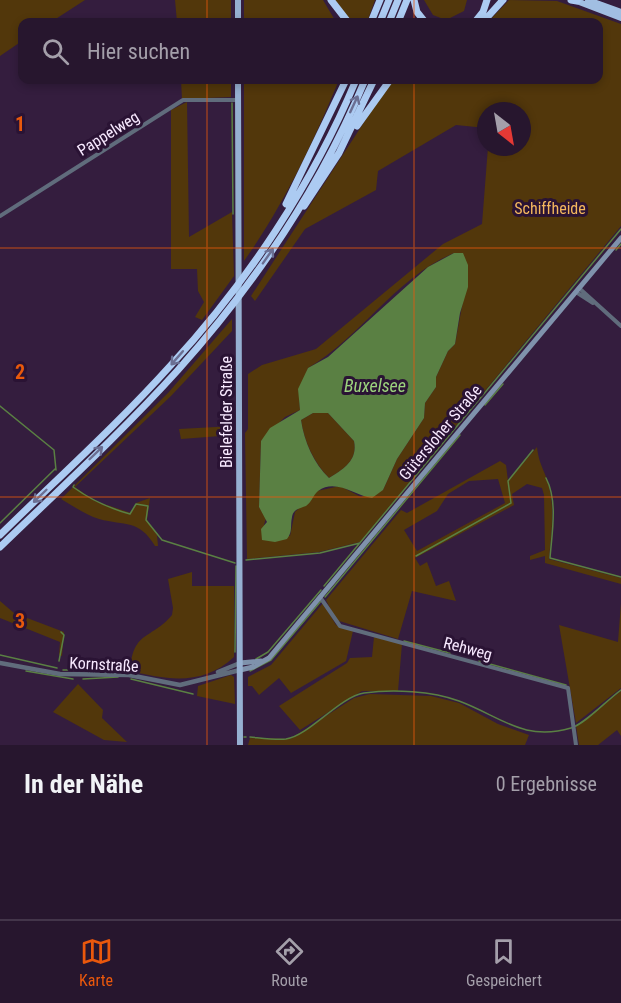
<!DOCTYPE html>
<html lang="de">
<meta charset="utf-8">
<style>
body{margin:0;font-family:"Roboto Condensed",sans-serif;background:#33233a;color:#f1f3f6}
.compass{position:absolute;left:477px;top:102px;width:54px;height:54px;border-radius:50%;background:#27162e;box-shadow:0 3px 9px #0003;rotate:149deg}
.list{margin:0;padding:0;list-style:none}
h2{display:flex;justify-content:space-between;align-items:center;height:78px;margin:0;padding:0 24px;font-size:26px}
h2 small{font-size:20px;font-weight:400;color:#a49faa}
.icon{flex:none;width:33px;height:33px;fill:none;stroke:currentColor;stroke-width:2;stroke-linecap:round;stroke-linejoin:round}
.map{position:relative;flex:none;width:621px;height:745px;overflow:hidden}
.search{position:absolute;background:#27162e;box-shadow:0 3px 9px #0003;left:18px;right:18px;top:18px;height:66px;display:flex;align-items:center;gap:15px;box-sizing:border-box;padding:0 21px;border-radius:12px;color:#a49faa;font-size:22px}
.sheet{height:174px;background:#27162e}
nav{display:flex;justify-content:space-around;align-items:center;box-sizing:border-box;height:84px;border-top:2px solid #43354a;background:#27162e;font-size:16px;color:#a49faa}
nav a{display:grid;justify-items:center;gap:3px}
nav .on{color:#ea580c}
.map>svg:first-child{display:block}
</style>
<div class="map">
<svg width="621" height="745" viewBox="0 0 621 745">
<rect width="100%" height="100%" fill="#341d3e"/>
<path fill="#52370b" fill-rule="evenodd" d="M0 0H85L51 22H22V41L0 56Z
M175 0H231V22H177Z
M244 0H323L336 22H244Z
M333 0H375L367 22H349Z
M424 0H467L464 11 446 20 433 15Z
M509 0 557 1 621 24V226L360 542 319 552 247 559 245 433 248 429V374L262 365 316 349 443 244 482 224 488 147H522V111H486V128L456 125 378 171 376 190 305 229 255 301 251 296 385 90 394 80H598V22H488ZM454 253 463 301 455 344 448 351 436 377V387L425 403 424 418 397 459 383 490 361 497 340 486 317 491 295 512 290 536 264 525 266 518 259 507 261 441 285 417 300 410 299 397 308 368C361 337 396 277 454 253Z
M181 80H231V97L182 99Z
M244 80H339C312 145 285 203 244 261Z
M187 102 189 237 232 212 234 276 202 320 195 317 204 302 198 291 197 269H171V110Z
M232 319V331L171 396 75 487 95 501 131 513 136 503 150 498 147 520 157 535 158 546H155C139 519 125 526 99 519 86 515 73 506 61 499L168 393Z
M313 413H328L354 441C358 460 344 469 329 478 314 463 304 441 301 420Z
M234 426V435L181 439 179 429Z
M537 447C539 466 546 472 549 487 555 510 551 536 549 559L621 578V584L545 563V556L530 560V556L545 550 544 495 542 488 527 484 512 494 514 505 415 558 420 566 427 562 436 586 449 581 456 601 412 591 398 639 336 620 326 600 401 510 407 513 500 461 506 465 508 481ZM498 479 505 503 417 551 404 530 437 511 448 494 469 481Z
M192 572V586H234V657C203 686 168 680 130 671 133 630 151 640 172 615L173 608 168 579Z
M0 601 14 613 64 632 62 656 59 655 60 642 0 618Z
M323 603 336 625 353 631 346 661 291 693 279 678 259 695 252 686H248V677L271 665Z
M621 603V688L576 723 559 625 618 642Z
M374 637 402 644 398 691H362L300 730 279 706 347 663 350 658 372 657Z
M231 675 234 677 235 704 197 696 198 686Z
M78 684 103 710 102 718 127 742 104 740 53 712Z
M621 691V736L617 730 598 745H579L576 726Z
M370 694 431 696 459 703 498 724 529 735 525 745H248L250 738 290 739 354 698Z"/>
<path fill="#5a8043" fill-rule="evenodd" d="M454 253H463L468 265V287L460 313 455 344 448 351 436 377V387L425 403 424 418 397 459 383 490 372 498C355 496 336 478 318 491 313 495 312 502 306 506 301 508 293 509 292 517 290 526 293 531 287 539L275 542 262 540 261 529 267 522 259 507 261 441 270 428 300 410 298 389 308 368 328 357 428 267ZM313 413H328L354 441C358 460 344 469 329 478 314 464 304 441 301 420Z"/>
<g fill="none" stroke-linecap="round" stroke-linejoin="round">
<path stroke="#5a8043" stroke-width="1.5" d="M232 103 233 214
M616 250 621 244
M485 405 503 384
M0 406 54 450 56 470
M546 478C558 501 552 532 550 558L621 577
M74 485 73 487C91 500 108 508 130 514L136 504 148 506 146 520 162 540 235 563
M0 523 55 469
M416 556 511 503 508 481 533 450
M246 560 320 553 360 543
M324 586 621 229
M325 597 460 435
M404 641 450 653
M235 652 236 566
M0 655 57 668
M256 659 268 652 321 590
M59 661 64 635 61 632
M479 661 566 685
M63 670H115
M26 671 73 679
M250 671 271 660 321 601
M83 679 118 677
M131 679 193 694
M244 737H246
M250 737C261 738 275 740 286 739 309 736 339 697 364 693 393 689 432 691 459 701 500 716 523 742 571 728 585 724 608 699 621 690"/>
<path stroke="#606c7c" stroke-width="4" d="M0 216 183 100H238
M579 288 621 326
M576 292 593 303
M320 597 340 626 568 688 576 745"/>
<path stroke="#606c7c" stroke-width="4.5" d="M0 663 60 674 129 675 180 685 240 670
M218 672 240 663"/>
<path stroke="#7f92ac" stroke-width="5" d="M240 663 261 661
M240 670 253 667 269 658 621 238"/>
<path stroke="#96b0d1" stroke-width="6" d="M238 0V22
M238 80 240 745"/>
<path stroke="#a1bee2" stroke-width="6" d="M574 0 621 18
M588 0 621 12"/>
<path stroke="#accbf2" stroke-width="7" d="M331 0 348 22
M414 0 417 12 425 22
M571 0 577 1
M371 22 380 0
M380 22 389 0
M389 22 398 0
M398 22 407 0
M475 22 483 12 487 0
M483 22 503 0
M357 126 390 80
M286 204 346 80
M304 206 339 153 374 80
M0 535C57 479 117 425 171 365 247 283 313 183 356 80
M0 547C60 489 122 432 178 370 255 284 321 186 365 80"/>
</g>
<defs><path id="oneway-shaft" d="M-6 0H5M1.5-3L5.5 0L1.5 3" fill="none" stroke-width="1.6" stroke-linecap="round" stroke-linejoin="round" transform="scale(1.5)"/></defs>
<g stroke="#6b6f93">
<use href="#oneway-shaft" transform="translate(354 104) rotate(-65)"/>
<use href="#oneway-shaft" transform="translate(268 256) rotate(-55)"/>
<use href="#oneway-shaft" transform="translate(177 358) rotate(131)"/>
<use href="#oneway-shaft" transform="translate(96 453) rotate(-44)"/>
<use href="#oneway-shaft" transform="translate(40 496) rotate(136)"/>
</g>
<path fill="none" stroke="#e8590c" stroke-width="1.5" stroke-opacity="0.55" d="M207 0V22M414 0V22M207 80V745M414 80V745M0 248H621M0 497H621"/>
<g text-anchor="middle" stroke-width="6" stroke-linejoin="round" paint-order="stroke">
<g font-size="16" fill="#f8e9ff" stroke="#2a1334">
<text transform="translate(108 133) rotate(-32)" y="6">Pappelweg</text>
<text transform="translate(226 412) rotate(-90)" y="6">Bielefelder Straße</text>
<text transform="translate(440 432) rotate(-50)" y="6">Gütersloher Straße</text>
<text transform="translate(468 648) rotate(15)" y="6">Rehweg</text>
<text transform="translate(104 664) rotate(3)" y="6">Kornstraße</text>
</g>
<g font-size="16" fill="#f5b85e" stroke="#2a1334">
<text x="550" y="214">Schiffheide</text>
</g>
<g font-size="18" font-style="italic" fill="#9cd37d" stroke="#2a1334">
<text x="375" y="392">Buxelsee</text>
</g>
</g>
<g font-size="20" text-anchor="middle" font-weight="bold" fill="#e8590c" stroke="#2a1334" stroke-width="6" stroke-linejoin="round" paint-order="stroke">
<text x="20" y="131">1</text>
<text x="20" y="379">2</text>
<text x="20" y="628">3</text>
</g>
</svg>
<svg class="compass" viewBox="-18 -18 36 36"><path d="M0-13l5 13h-10z" fill="#e53935"/><path d="M0 13l5-13h-10z" fill="#a49faa"/></svg>
<div class="search"><svg class="icon" aria-label="search" viewBox="0 0 24 24"><circle cx="10" cy="10" r="6"/><path d="M15 15l6 6"/></svg>Hier suchen</div>
</div>
<section class="sheet">
<h2>In der Nähe<small>0 Ergebnisse</small></h2>
<ul class="list">
</ul>
</section>
<nav>
<a class="on"><svg class="icon" aria-label="map" viewBox="0 0 24 24"><path d="M3 6l6-2 6 2 6-2v14l-6 2-6-2-6 2zM9 4v14M15 6v14"/></svg>Karte</a>
<a><svg class="icon" aria-label="directions" viewBox="0 0 24 24"><path d="M12 3l9 9-9 9-9-9zM9 14v-3h6M13 9l2 2-2 2"/></svg>Route</a>
<a><svg class="icon" aria-label="saved" viewBox="0 0 24 24"><path d="M7 4h10v16l-5-4-5 4z"/></svg>Gespeichert</a>
</nav>
